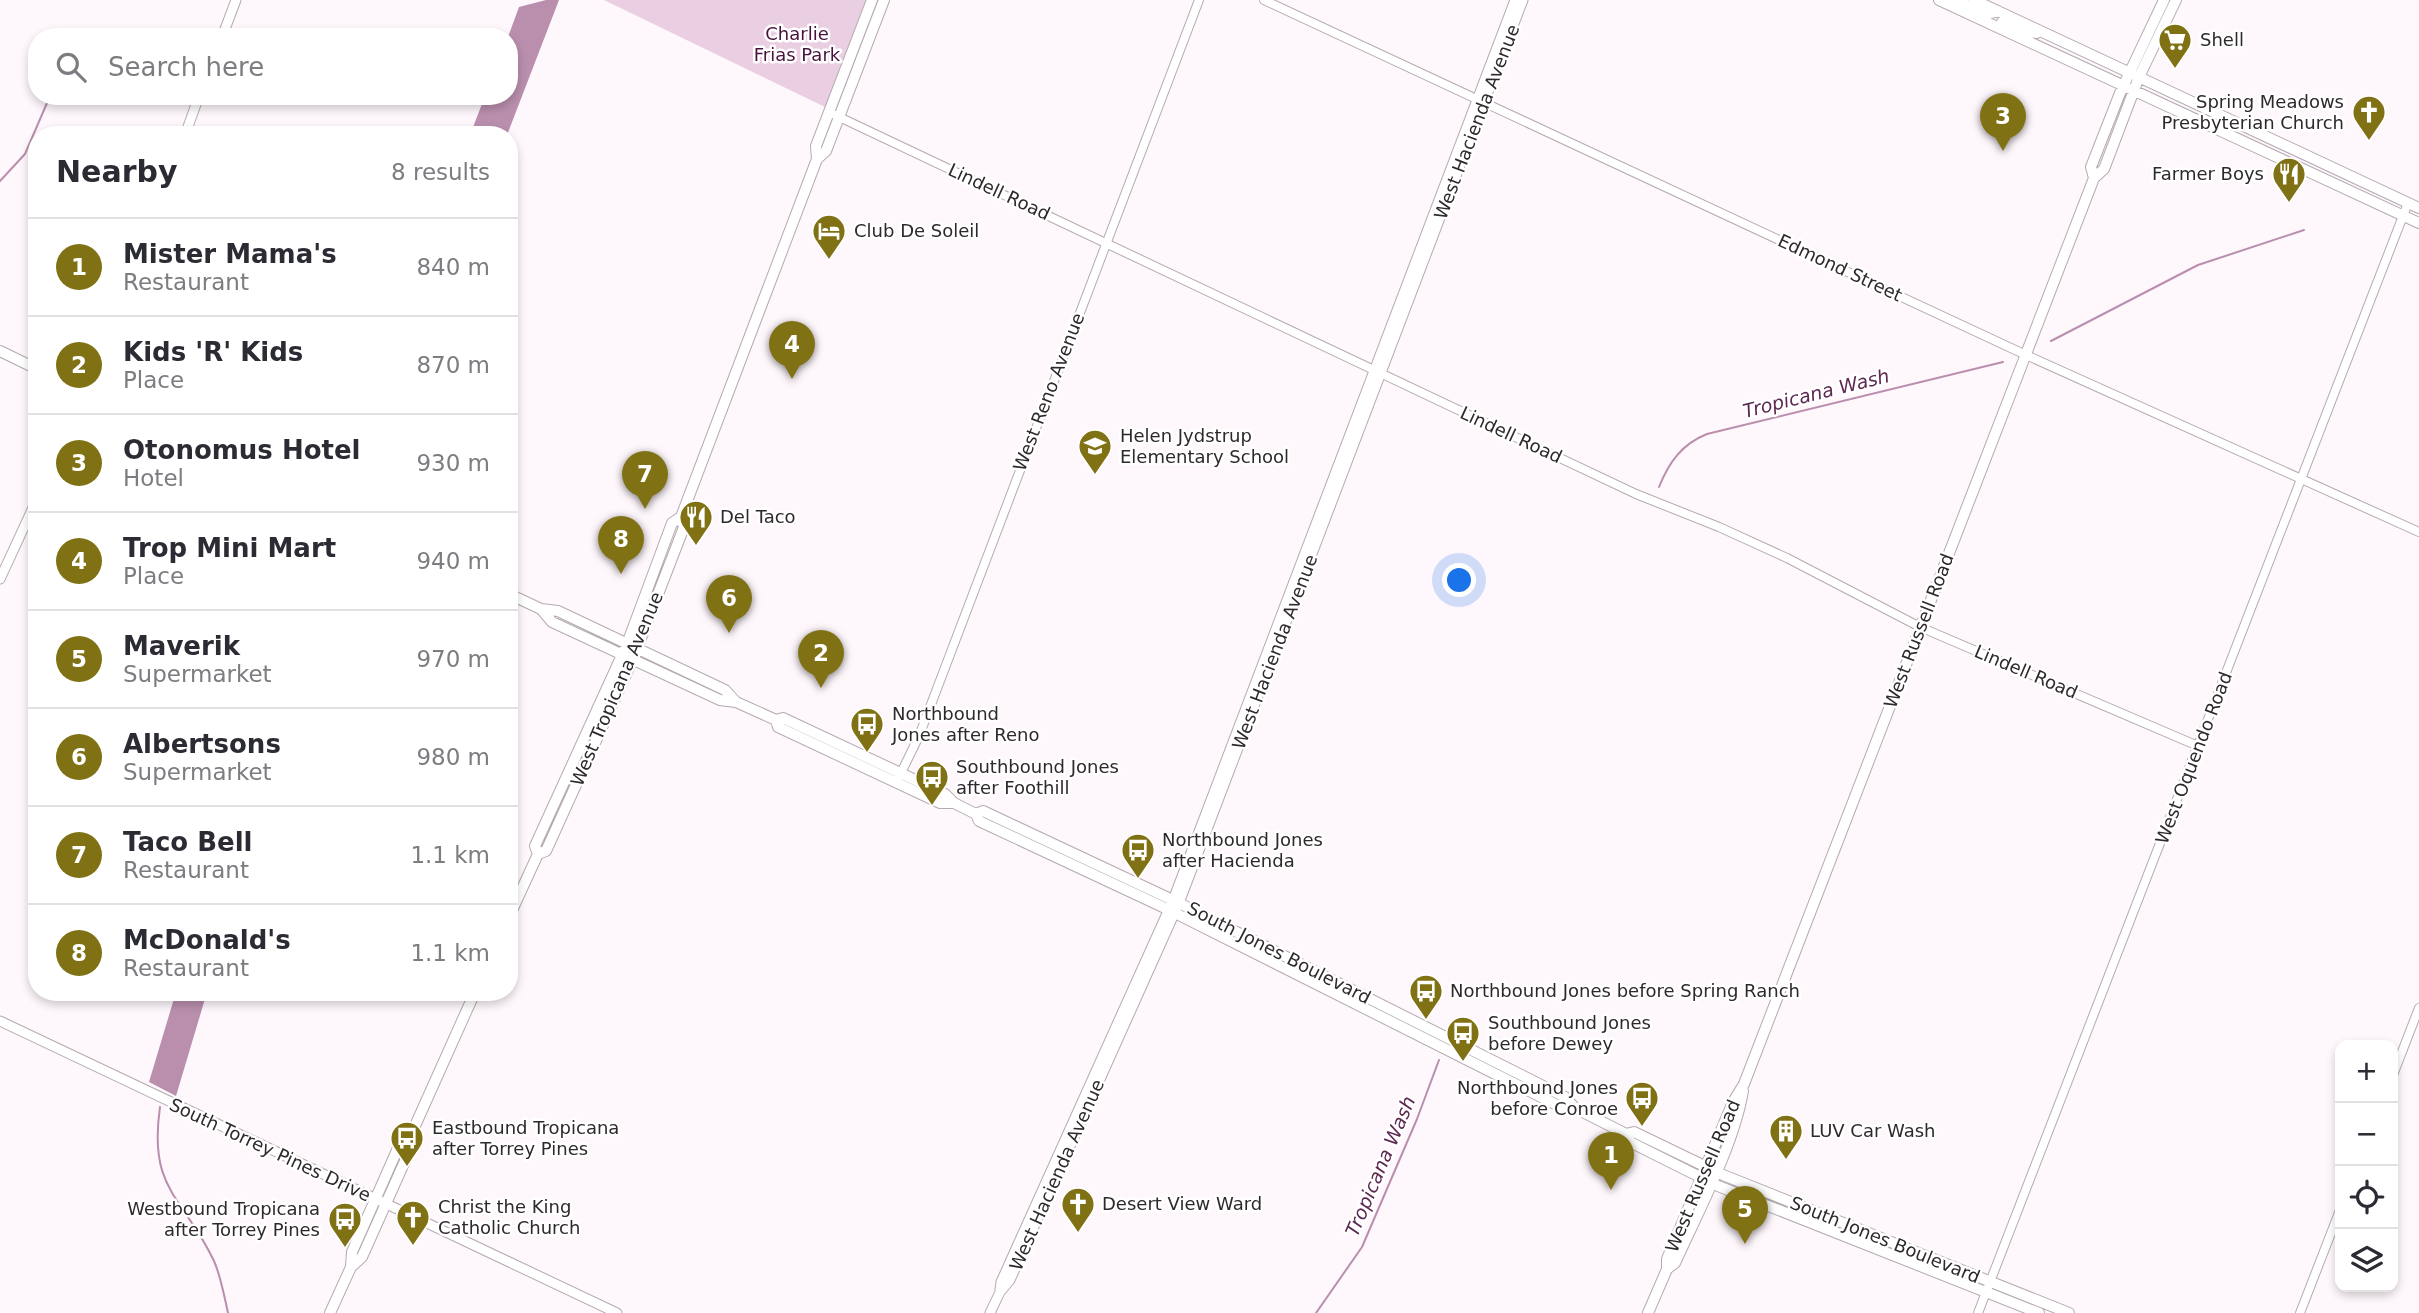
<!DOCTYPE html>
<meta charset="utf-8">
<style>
body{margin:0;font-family:"DejaVu Sans",sans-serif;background:#f7f7f7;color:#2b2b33}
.controls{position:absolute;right:21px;bottom:21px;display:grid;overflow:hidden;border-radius:14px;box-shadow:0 4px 10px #0003}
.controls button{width:63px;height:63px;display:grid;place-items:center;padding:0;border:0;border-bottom:2px solid #e1e1e2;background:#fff;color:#2b2b33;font:35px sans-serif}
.you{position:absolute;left:1460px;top:581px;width:24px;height:24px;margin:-18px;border:5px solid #fff;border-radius:50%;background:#1a73e8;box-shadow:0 0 0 10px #1a73e833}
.badge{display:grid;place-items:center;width:46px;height:46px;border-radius:50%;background:#807214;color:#fff;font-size:23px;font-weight:700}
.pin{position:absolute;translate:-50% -58px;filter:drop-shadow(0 2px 4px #0008)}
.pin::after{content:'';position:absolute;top:37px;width:24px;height:21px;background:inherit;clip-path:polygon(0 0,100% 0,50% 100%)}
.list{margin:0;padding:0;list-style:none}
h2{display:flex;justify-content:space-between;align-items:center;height:91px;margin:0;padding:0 28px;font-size:30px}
h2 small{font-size:23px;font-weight:400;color:#7c7c81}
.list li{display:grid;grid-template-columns:46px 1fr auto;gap:21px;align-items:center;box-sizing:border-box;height:98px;padding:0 28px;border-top:2px solid #e1e1e2}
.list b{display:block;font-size:26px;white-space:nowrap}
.list p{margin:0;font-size:23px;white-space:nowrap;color:#7c7c81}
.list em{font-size:23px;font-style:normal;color:#7c7c81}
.icon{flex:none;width:38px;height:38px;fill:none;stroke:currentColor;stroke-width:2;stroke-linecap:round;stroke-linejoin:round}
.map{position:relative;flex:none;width:2419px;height:1313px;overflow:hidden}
.search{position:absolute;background:#fff;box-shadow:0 4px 10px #0003;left:28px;top:28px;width:490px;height:77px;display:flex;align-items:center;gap:18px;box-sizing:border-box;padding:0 24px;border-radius:28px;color:#7c7c81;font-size:26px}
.panel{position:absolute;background:#fff;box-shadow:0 4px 10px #0003;left:28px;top:126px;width:490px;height:875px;border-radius:28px}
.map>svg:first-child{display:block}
</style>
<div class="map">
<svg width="2419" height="1313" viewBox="0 0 2419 1313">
<rect width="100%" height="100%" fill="#fef7fc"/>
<path fill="#eacee1" d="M604 0H866L825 107Z"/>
<path fill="#b98fad" d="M546 0H559L507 135H470L485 96H509L508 37 519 7Z
M176 992H207L176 1096 149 1082Z"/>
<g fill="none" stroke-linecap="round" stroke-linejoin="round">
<path stroke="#b98fad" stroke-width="2" d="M0 181 25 154 50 96
M2051 341 2198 265 2304 230
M1659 487C1669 462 1682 444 1707 434L2003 362
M160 1107C148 1190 183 1196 214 1261 221 1277 224 1295 228 1313
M1316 1313 1362 1247 1417 1119 1439 1060"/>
<defs>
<path id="tertiary" d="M1264 0 2026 355 2419 532
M835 115 1636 494 1719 527 1787 558 1920 627 2198 746
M899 777 919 736 1199 0
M2393 1075 2419 1008
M1978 1313 2408 203
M2300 1313 2340 1210"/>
<path id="secondary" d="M222 37 236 0
M185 135 199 96
M0 579 37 499
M0 1021 617 1313
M1000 1290 1001 1282 1173 900 1515 0
M990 1313 1000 1292 1010 1280 1179 903 1523 0"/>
<path id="primary" d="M1939 0 2419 223
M1955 0 1988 14 1998 11
M1974 0 2419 208
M2002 22 2026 32 2037 33
M817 159 826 151 884 0
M2094 178 2091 167 2120 93 2164 0
M0 351 37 369
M509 594 541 609 558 611 725 690 736 702
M541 609 552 622 720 700 736 702 776 720 783 718 945 794 954 803 976 814 979 821 1163 907 1561 1107 1575 1108 1626 1134 1634 1132 1723 1175 2069 1313
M776 720 778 727 940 803H954
M976 814 983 811 1179 903 1565 1097 1575 1108
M538 854 535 846 627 644 672 523 681 517
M509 917 538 854 546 851 633 659 684 527 681 517 817 159 816 146 872 0
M1626 1134 1630 1142 1718 1186 2039 1313
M351 1267 362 1257 409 1152 410 1137 475 992
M1667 1269 1675 1263C1698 1212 1734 1145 1743 1091
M330 1313 351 1267 352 1252 398 1148 410 1137
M1648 1313 1667 1269V1259L1733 1102 1744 1084 2094 178 2104 169 2139 77 2176 0"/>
</defs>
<use href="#tertiary" stroke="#b5aab2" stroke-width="10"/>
<use href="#secondary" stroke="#b5aab2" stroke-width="11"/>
<use href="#primary" stroke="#b5aab2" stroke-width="12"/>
<use href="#tertiary" stroke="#fff" stroke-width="8"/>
<use href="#secondary" stroke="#fff" stroke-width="9"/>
<use href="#primary" stroke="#fff" stroke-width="10"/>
</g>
<defs>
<symbol id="supermarket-pin" viewBox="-11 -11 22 30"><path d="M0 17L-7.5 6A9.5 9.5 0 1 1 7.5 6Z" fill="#807214" stroke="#fff"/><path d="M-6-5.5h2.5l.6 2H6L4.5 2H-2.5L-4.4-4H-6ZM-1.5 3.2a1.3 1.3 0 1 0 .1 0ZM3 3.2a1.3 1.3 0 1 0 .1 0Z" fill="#fff"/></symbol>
<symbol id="church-pin" viewBox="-11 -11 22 30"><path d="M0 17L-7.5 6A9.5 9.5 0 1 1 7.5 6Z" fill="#807214" stroke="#fff"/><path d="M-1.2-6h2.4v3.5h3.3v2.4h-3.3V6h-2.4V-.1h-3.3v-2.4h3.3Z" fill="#fff"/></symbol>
<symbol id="restaurant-pin" viewBox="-11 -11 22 30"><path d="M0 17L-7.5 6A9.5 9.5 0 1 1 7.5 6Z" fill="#807214" stroke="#fff"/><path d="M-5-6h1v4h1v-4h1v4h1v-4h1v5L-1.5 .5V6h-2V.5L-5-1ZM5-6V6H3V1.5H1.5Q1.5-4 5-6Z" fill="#fff"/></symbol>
<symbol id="hotel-pin" viewBox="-11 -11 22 30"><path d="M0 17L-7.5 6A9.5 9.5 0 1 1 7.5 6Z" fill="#807214" stroke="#fff"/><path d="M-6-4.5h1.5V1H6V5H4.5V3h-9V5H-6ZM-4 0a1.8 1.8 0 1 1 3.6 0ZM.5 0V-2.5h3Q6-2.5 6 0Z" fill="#fff"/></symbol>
<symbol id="school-pin" viewBox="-11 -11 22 30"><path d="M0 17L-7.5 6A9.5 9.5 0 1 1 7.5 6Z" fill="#807214" stroke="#fff"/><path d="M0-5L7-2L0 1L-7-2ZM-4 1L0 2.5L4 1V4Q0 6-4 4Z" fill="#fff"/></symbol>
<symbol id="bus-pin" viewBox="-11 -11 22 30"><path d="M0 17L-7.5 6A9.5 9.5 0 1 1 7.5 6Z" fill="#807214" stroke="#fff"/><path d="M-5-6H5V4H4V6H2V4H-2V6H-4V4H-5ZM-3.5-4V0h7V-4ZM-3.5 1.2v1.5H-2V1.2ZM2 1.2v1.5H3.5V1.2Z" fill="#fff"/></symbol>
<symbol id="building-pin" viewBox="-11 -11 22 30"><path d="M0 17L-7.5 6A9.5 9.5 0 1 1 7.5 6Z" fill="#807214" stroke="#fff"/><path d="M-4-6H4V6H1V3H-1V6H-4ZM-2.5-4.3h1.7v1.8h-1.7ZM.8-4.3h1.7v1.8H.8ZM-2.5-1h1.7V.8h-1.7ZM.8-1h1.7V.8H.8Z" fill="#fff"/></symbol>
</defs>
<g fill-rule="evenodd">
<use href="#supermarket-pin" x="2156" y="21" width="38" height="52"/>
<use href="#church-pin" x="2350" y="93" width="38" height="52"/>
<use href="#restaurant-pin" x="2270" y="155" width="38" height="52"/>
<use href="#hotel-pin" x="810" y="212" width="38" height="52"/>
<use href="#school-pin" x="1076" y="427" width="38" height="52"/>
<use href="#restaurant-pin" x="677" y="498" width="38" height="52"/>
<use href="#bus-pin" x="848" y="705" width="38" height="52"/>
<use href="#bus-pin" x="913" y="758" width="38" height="52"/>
<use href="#bus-pin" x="1119" y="831" width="38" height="52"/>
<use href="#bus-pin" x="1407" y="972" width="38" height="52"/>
<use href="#bus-pin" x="1444" y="1014" width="38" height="52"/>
<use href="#bus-pin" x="1623" y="1079" width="38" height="52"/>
<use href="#building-pin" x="1767" y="1112" width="38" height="52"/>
<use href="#bus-pin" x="388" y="1119" width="38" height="52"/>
<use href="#church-pin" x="1059" y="1185" width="38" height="52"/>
<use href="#church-pin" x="394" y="1198" width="38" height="52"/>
<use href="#bus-pin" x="326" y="1200" width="38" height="52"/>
</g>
<g text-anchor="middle" stroke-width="5" stroke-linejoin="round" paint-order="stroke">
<g font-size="18" fill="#47133c" stroke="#fff">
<text x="797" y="40">Charlie<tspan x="797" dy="21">Frias Park</tspan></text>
</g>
<g font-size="18" fill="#2e292c" stroke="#fff" text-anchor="start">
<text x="2200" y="46">Shell</text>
<text x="2344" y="108" text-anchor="end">Spring Meadows<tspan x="2344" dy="21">Presbyterian Church</tspan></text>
<text x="2264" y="180" text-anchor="end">Farmer Boys</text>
<text x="854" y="237">Club De Soleil</text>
<text x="1120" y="442">Helen Jydstrup<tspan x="1120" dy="21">Elementary School</tspan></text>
<text x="720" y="523">Del Taco</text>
<text x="892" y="720">Northbound<tspan x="892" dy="21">Jones after Reno</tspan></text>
<text x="956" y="773">Southbound Jones<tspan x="956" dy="21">after Foothill</tspan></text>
<text x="1162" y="846">Northbound Jones<tspan x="1162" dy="21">after Hacienda</tspan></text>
<text x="1450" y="997">Northbound Jones before Spring Ranch</text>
<text x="1488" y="1029">Southbound Jones<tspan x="1488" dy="21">before Dewey</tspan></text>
<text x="1618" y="1094" text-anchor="end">Northbound Jones<tspan x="1618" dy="21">before Conroe</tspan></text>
<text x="432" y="1134">Eastbound Tropicana<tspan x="432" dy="21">after Torrey Pines</tspan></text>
<text x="1810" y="1137">LUV Car Wash</text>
<text x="1102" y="1210">Desert View Ward</text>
<text x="438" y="1213">Christ the King<tspan x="438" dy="21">Catholic Church</tspan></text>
<text x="320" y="1215" text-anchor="end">Westbound Tropicana<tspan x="320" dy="21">after Torrey Pines</tspan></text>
</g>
<g font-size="18" fill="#2e292c" stroke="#fff">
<text transform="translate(1477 122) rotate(-69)" y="6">West Hacienda Avenue</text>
<text transform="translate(999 192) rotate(25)" y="6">Lindell Road</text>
<text transform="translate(1840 268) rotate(25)" y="6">Edmond Street</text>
<text transform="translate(1049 392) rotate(-69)" y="6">West Reno Avenue</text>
<text transform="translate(1511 435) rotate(25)" y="6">Lindell Road</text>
<text transform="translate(1919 631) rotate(-69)" y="6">West Russell Road</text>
<text transform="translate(1275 652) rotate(-69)" y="6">West Hacienda Avenue</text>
<text transform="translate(2026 672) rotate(23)" y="6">Lindell Road</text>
<text transform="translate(617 689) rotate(-67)" y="6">West Tropicana Avenue</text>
<text transform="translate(2194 758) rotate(-69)" y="6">West Oquendo Road</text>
<text transform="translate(1279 953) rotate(27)" y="6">South Jones Boulevard</text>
<text transform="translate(270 1150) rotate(25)" y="6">South Torrey Pines Drive</text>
<text transform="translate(1057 1175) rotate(-66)" y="6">West Hacienda Avenue</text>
<text transform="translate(1703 1176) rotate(-67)" y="6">West Russell Road</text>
<text transform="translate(1885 1240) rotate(22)" y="6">South Jones Boulevard</text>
</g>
<g font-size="19" font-style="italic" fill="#5d2851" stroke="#fff">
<text transform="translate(1816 393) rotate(-14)" y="7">Tropicana Wash</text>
<text transform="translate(1380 1166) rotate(-67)" y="7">Tropicana Wash</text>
</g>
</g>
</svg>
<div class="controls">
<button>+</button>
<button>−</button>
<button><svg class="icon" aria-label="locate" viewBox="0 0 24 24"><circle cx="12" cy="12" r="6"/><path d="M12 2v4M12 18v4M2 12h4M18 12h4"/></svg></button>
<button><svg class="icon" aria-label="layers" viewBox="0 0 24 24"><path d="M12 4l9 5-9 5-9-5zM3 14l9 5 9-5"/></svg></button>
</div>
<div class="you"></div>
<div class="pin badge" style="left:1611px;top:1190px">1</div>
<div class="pin badge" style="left:821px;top:688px">2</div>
<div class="pin badge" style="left:2003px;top:151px">3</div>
<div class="pin badge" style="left:792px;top:379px">4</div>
<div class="pin badge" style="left:1745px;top:1244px">5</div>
<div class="pin badge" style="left:729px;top:633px">6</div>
<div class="pin badge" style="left:645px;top:509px">7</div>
<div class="pin badge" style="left:621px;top:574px">8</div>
<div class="search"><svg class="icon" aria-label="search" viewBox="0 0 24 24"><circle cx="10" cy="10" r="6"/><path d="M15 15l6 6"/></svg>Search here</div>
<section class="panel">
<h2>Nearby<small>8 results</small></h2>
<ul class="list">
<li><span class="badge">1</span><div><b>Mister Mama's</b><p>Restaurant</p></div><em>840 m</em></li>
<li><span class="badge">2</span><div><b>Kids 'R' Kids</b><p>Place</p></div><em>870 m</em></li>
<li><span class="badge">3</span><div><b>Otonomus Hotel</b><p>Hotel</p></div><em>930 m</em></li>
<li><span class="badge">4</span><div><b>Trop Mini Mart</b><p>Place</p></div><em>940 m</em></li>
<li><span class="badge">5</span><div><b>Maverik</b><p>Supermarket</p></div><em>970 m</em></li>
<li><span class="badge">6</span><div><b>Albertsons</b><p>Supermarket</p></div><em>980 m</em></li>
<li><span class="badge">7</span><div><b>Taco Bell</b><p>Restaurant</p></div><em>1.1 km</em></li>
<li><span class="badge">8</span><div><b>McDonald's</b><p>Restaurant</p></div><em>1.1 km</em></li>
</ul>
</section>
</div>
